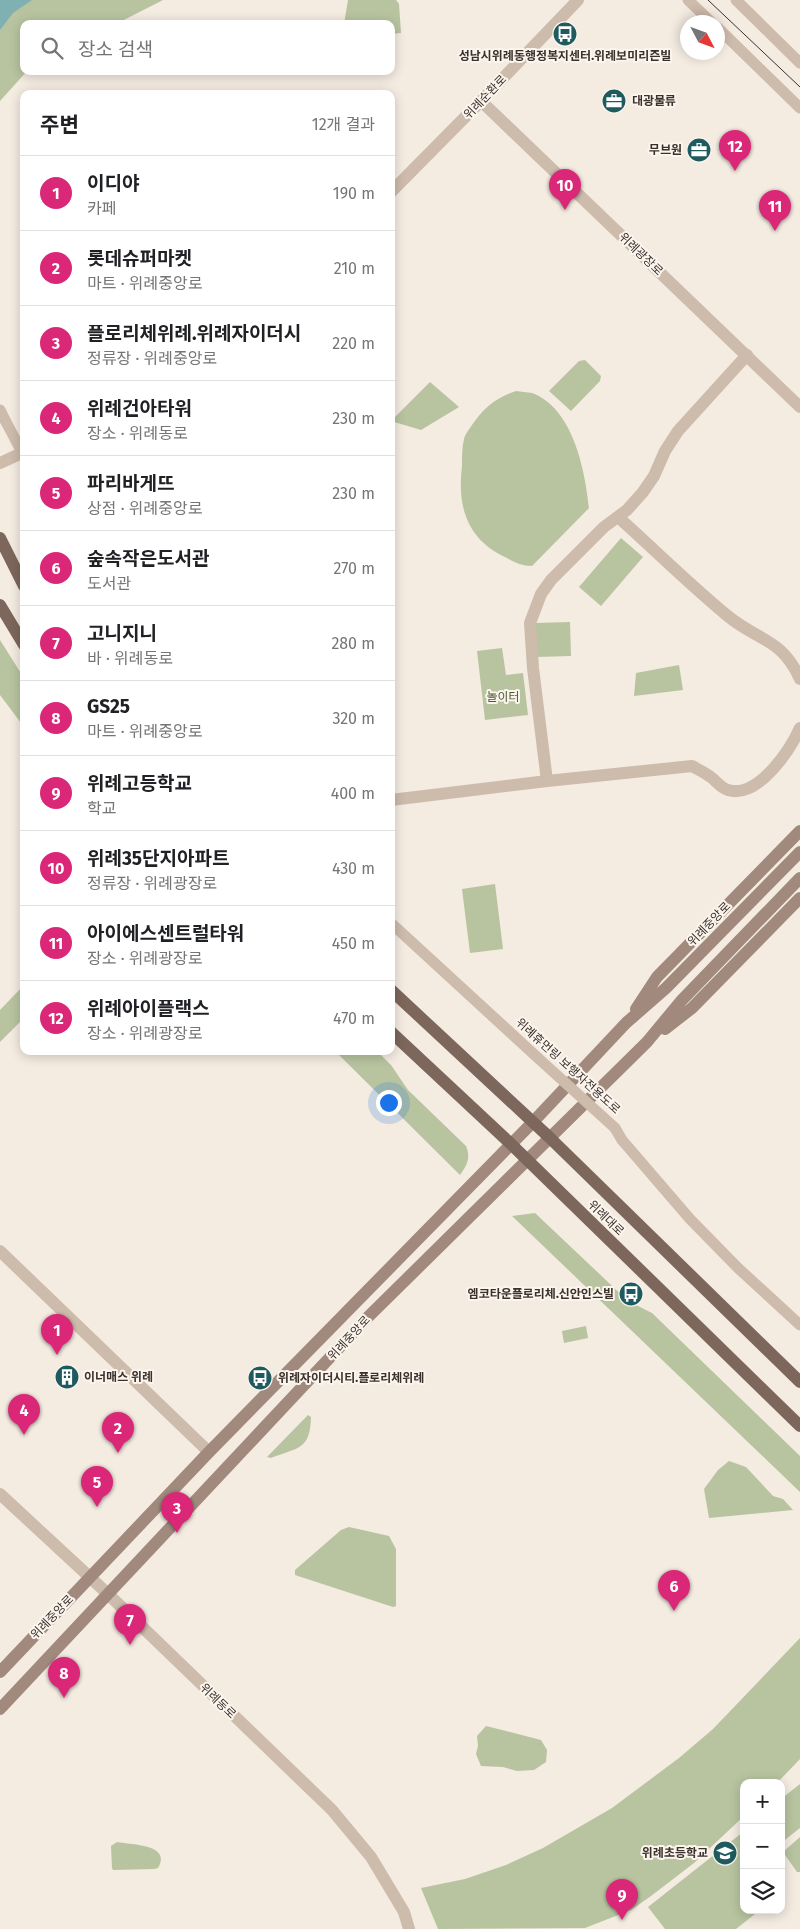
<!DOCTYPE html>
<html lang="ko">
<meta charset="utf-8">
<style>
body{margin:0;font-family:"Fira Sans","Noto Sans KR",sans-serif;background:#f6f6f6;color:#202124}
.controls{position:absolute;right:15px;bottom:15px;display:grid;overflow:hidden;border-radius:10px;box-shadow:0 2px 12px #0003}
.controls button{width:45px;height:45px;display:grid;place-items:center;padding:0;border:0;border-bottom:1px solid #e0e0e0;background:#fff;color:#202124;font:25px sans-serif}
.compass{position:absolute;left:680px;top:15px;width:45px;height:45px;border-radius:50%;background:#fff;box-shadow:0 2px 12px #0003;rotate:131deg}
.you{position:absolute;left:388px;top:1102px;width:18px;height:18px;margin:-12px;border:4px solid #fff;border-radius:50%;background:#1a73e8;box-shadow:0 0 0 8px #1a73e833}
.badge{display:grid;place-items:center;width:32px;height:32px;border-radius:50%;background:#db2777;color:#fff;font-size:16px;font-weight:700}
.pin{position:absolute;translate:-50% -41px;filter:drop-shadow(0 1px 2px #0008)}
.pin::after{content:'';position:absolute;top:26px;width:18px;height:15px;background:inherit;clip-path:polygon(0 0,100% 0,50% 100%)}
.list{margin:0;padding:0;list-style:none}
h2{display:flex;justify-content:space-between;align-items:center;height:65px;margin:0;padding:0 20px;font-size:21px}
h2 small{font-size:16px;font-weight:400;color:#757577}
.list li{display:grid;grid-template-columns:32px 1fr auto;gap:15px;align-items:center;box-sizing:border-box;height:75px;padding:0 20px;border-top:1px solid #e0e0e0}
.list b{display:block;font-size:19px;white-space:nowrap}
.list p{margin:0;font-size:16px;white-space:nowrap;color:#757577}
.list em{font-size:16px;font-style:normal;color:#757577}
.icon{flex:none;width:28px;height:28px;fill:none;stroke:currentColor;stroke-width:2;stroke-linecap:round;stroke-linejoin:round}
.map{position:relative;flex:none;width:800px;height:1929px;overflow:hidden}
.search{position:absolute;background:#fff;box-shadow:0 2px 12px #0003;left:20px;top:20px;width:375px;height:55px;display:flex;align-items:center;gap:12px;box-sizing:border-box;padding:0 18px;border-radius:10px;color:#757577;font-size:19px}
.panel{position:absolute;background:#fff;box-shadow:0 2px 12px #0003;left:20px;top:90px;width:375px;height:965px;border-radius:10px}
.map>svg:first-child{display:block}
</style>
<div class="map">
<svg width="800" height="1929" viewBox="0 0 800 1929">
<rect width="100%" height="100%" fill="#f4ebe1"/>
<path fill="#b8c4a0" d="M0 0H163L116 24H24V71H27L0 101Z
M348 0H396L399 4 401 33 391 34V24H344Z
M585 360 601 376 600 381 571 411 549 391 579 361Z
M430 382 459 407 421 430 391 421Z
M516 391C521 392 527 392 532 393 573 408 585 470 589 508L532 566C522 566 515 563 507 558 467 540 457 507 462 466 462 457 462 447 464 439 465 434 469 430 472 425 483 408 497 397 516 391Z
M621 538 643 557 601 606 579 587Z
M570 622 571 656 536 657 535 623Z
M0 640 24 678V727L0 695Z
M502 648 506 675 523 673 528 715 485 720 477 651Z
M679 665 683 690 634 696 636 673Z
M495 884 503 949 470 953 462 889Z
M24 985V1018L0 1042V1010Z
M335 1051H377L391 1065 408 1090 466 1146C471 1158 467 1165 460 1175Z
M535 1213 628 1301 652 1313 800 1456V1492L512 1216Z
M586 1326 588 1338 564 1343 562 1331Z
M308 1415 311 1417C310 1450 299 1447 271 1458L267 1457Z
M729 1461 746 1467 773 1496 783 1499 793 1510 709 1518 704 1489 718 1470Z
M349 1527 389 1536 396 1549V1606L393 1607 295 1575V1570L341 1530Z
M800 1638V1759L777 1783H744V1816L694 1863 651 1896 631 1910 585 1928 438 1929 421 1888 465 1879 506 1865 543 1848 612 1808 679 1758 713 1729Z
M486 1726 541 1740 547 1750 546 1762 534 1770 517 1771 503 1767 481 1766 476 1754 478 1746 477 1736Z
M800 1784V1828L781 1843V1799Z
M743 1832 744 1910H760L736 1929H665L648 1907Z
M800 1837V1872H797L783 1852Z
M117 1842C132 1845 172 1844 158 1868L154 1869 113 1870 112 1868 111 1846Z"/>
<path fill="#7fb0b2" d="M0 0H32L13 13 0 30Z"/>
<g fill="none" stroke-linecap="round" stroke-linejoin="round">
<path stroke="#cdbbac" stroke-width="11" d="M688 0 711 22
M736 0 800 63
M718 28 800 108
M0 410 5 420
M391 923 538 1058
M615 1128 622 1140 690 1219 738 1268 800 1325"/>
<path stroke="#cdbbac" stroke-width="12" d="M618 517C655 550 691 586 729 617 759 641 782 639 800 679
M547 781 533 668 530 623 541 594 551 580 604 527 627 510 643 492 654 476 665 451 678 431 747 355
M391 800 547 781 692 766C699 770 706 773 712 778 717 782 721 788 728 790 758 799 790 750 800 728
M0 1251 209 1452"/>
<path stroke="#cdbbac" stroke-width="12" d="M481 101 800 407
M391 192 481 101 578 0
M0 463 24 452
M0 1494 108 1594 332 1810 371 1857 404 1912 409 1929"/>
<path stroke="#a18a7d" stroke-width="12" d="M636 1009 657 977 800 831
M665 1029 692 1008 800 898
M0 1672 209 1452 533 1122 626 1023 666 988 800 852
M0 1709 367 1318 647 1042 681 1001 800 878"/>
<path stroke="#7d675c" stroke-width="12" d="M0 538 24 586
M0 605 24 645
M391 990 549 1137 800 1382
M391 1032 511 1144 800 1426"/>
<path stroke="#3b302b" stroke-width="1" d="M708 0 800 87"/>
<path stroke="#cdbbac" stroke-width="11" d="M5 420 24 456
M538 1058 615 1128"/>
</g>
<defs>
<symbol id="bus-disc" viewBox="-11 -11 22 22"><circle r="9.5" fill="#1f5a5e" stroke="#fbf5ee"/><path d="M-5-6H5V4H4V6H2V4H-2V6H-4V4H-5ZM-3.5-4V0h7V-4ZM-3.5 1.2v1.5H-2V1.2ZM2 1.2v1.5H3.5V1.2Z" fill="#fff"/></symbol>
<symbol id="office-disc" viewBox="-11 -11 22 22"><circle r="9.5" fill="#1f5a5e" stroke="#fbf5ee"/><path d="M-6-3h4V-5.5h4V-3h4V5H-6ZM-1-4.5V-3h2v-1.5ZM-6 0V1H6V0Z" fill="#fff"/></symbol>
<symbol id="building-disc" viewBox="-11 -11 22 22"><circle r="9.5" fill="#1f5a5e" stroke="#fbf5ee"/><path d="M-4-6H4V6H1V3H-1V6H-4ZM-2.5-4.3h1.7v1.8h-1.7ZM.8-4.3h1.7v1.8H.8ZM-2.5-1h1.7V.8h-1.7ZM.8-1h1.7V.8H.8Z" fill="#fff"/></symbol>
<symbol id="school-disc" viewBox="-11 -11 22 22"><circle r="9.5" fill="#1f5a5e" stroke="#fbf5ee"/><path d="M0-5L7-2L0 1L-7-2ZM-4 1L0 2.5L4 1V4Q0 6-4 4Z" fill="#fff"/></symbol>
</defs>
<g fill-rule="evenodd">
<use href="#bus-disc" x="551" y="20" width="28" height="28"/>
<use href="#office-disc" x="600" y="87" width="28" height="28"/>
<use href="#office-disc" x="685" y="136" width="28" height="28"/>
<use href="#bus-disc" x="617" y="1280" width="28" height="28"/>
<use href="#building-disc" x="53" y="1363" width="28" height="28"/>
<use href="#bus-disc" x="246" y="1364" width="28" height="28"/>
<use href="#school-disc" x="711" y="1839" width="28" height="28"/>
</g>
<g text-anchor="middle" stroke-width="4" stroke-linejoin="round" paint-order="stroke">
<g font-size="12" font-weight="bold" fill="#3b302b" stroke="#fbf5ee" text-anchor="start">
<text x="565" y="60" text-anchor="middle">성남시위례동행정복지센터.위례보미리즌빌</text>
<text x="632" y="105">대광물류</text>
<text x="682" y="154" text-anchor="end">무브원</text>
<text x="614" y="1298" text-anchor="end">엠코타운플로리체.신안인스빌</text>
<text x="84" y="1381">이너매스 위례</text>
<text x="278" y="1382">위례자이더시티.플로리체위례</text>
<text x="708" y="1857" text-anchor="end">위례초등학교</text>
</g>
<g font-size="12" fill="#3b302b" stroke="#fbf5ee">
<text transform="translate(485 97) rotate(-46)" y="4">위례순환로</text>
<text transform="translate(641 254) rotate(44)" y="4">위례광장로</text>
<text transform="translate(709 924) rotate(-46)" y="4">위례중앙로</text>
<text transform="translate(568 1066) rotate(42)" y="4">위례휴먼링 보행자전용도로</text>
<text transform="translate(606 1218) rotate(44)" y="4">위례대로</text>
<text transform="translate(349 1338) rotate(-47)" y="4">위례중앙로</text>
<text transform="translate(52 1617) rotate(-46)" y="4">위례중앙로</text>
<text transform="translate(218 1701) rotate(44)" y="4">위례동로</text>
</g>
<g font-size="12" fill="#4a5a2e" stroke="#fbf5ee">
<text x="503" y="701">놀이터</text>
</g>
</g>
</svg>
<div class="controls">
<button>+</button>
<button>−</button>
<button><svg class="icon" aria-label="layers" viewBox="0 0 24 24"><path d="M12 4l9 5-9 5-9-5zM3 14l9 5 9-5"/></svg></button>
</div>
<svg class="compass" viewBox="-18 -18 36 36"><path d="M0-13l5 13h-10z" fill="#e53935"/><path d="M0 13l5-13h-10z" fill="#757577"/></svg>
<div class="you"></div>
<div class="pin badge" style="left:57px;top:1355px">1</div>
<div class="pin badge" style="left:118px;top:1453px">2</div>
<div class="pin badge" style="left:177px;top:1533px">3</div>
<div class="pin badge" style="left:24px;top:1435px">4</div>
<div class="pin badge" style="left:97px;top:1507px">5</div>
<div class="pin badge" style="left:674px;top:1611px">6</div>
<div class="pin badge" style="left:130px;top:1645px">7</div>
<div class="pin badge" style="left:64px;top:1698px">8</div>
<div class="pin badge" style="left:622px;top:1920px">9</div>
<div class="pin badge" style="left:565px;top:210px">10</div>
<div class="pin badge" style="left:775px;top:231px">11</div>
<div class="pin badge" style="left:735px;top:171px">12</div>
<div class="search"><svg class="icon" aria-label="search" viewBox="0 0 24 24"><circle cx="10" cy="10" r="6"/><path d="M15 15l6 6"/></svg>장소 검색</div>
<section class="panel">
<h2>주변<small>12개 결과</small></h2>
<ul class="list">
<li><span class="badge">1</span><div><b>이디야</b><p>카페</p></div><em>190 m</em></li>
<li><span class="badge">2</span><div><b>롯데슈퍼마켓</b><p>마트 · 위례중앙로</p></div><em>210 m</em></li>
<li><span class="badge">3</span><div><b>플로리체위례.위례자이더시</b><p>정류장 · 위례중앙로</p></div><em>220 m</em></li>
<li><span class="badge">4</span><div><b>위례건아타워</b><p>장소 · 위례동로</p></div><em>230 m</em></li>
<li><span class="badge">5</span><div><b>파리바게뜨</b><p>상점 · 위례중앙로</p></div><em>230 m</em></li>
<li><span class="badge">6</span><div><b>숲속작은도서관</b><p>도서관</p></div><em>270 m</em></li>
<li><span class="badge">7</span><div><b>고니지니</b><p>바 · 위례동로</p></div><em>280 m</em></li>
<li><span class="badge">8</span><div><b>GS25</b><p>마트 · 위례중앙로</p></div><em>320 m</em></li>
<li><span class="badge">9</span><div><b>위례고등학교</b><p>학교</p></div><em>400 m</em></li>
<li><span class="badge">10</span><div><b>위례35단지아파트</b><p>정류장 · 위례광장로</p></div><em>430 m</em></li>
<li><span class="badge">11</span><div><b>아이에스센트럴타워</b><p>장소 · 위례광장로</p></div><em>450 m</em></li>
<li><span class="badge">12</span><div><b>위례아이플랙스</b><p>장소 · 위례광장로</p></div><em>470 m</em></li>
</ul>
</section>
</div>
